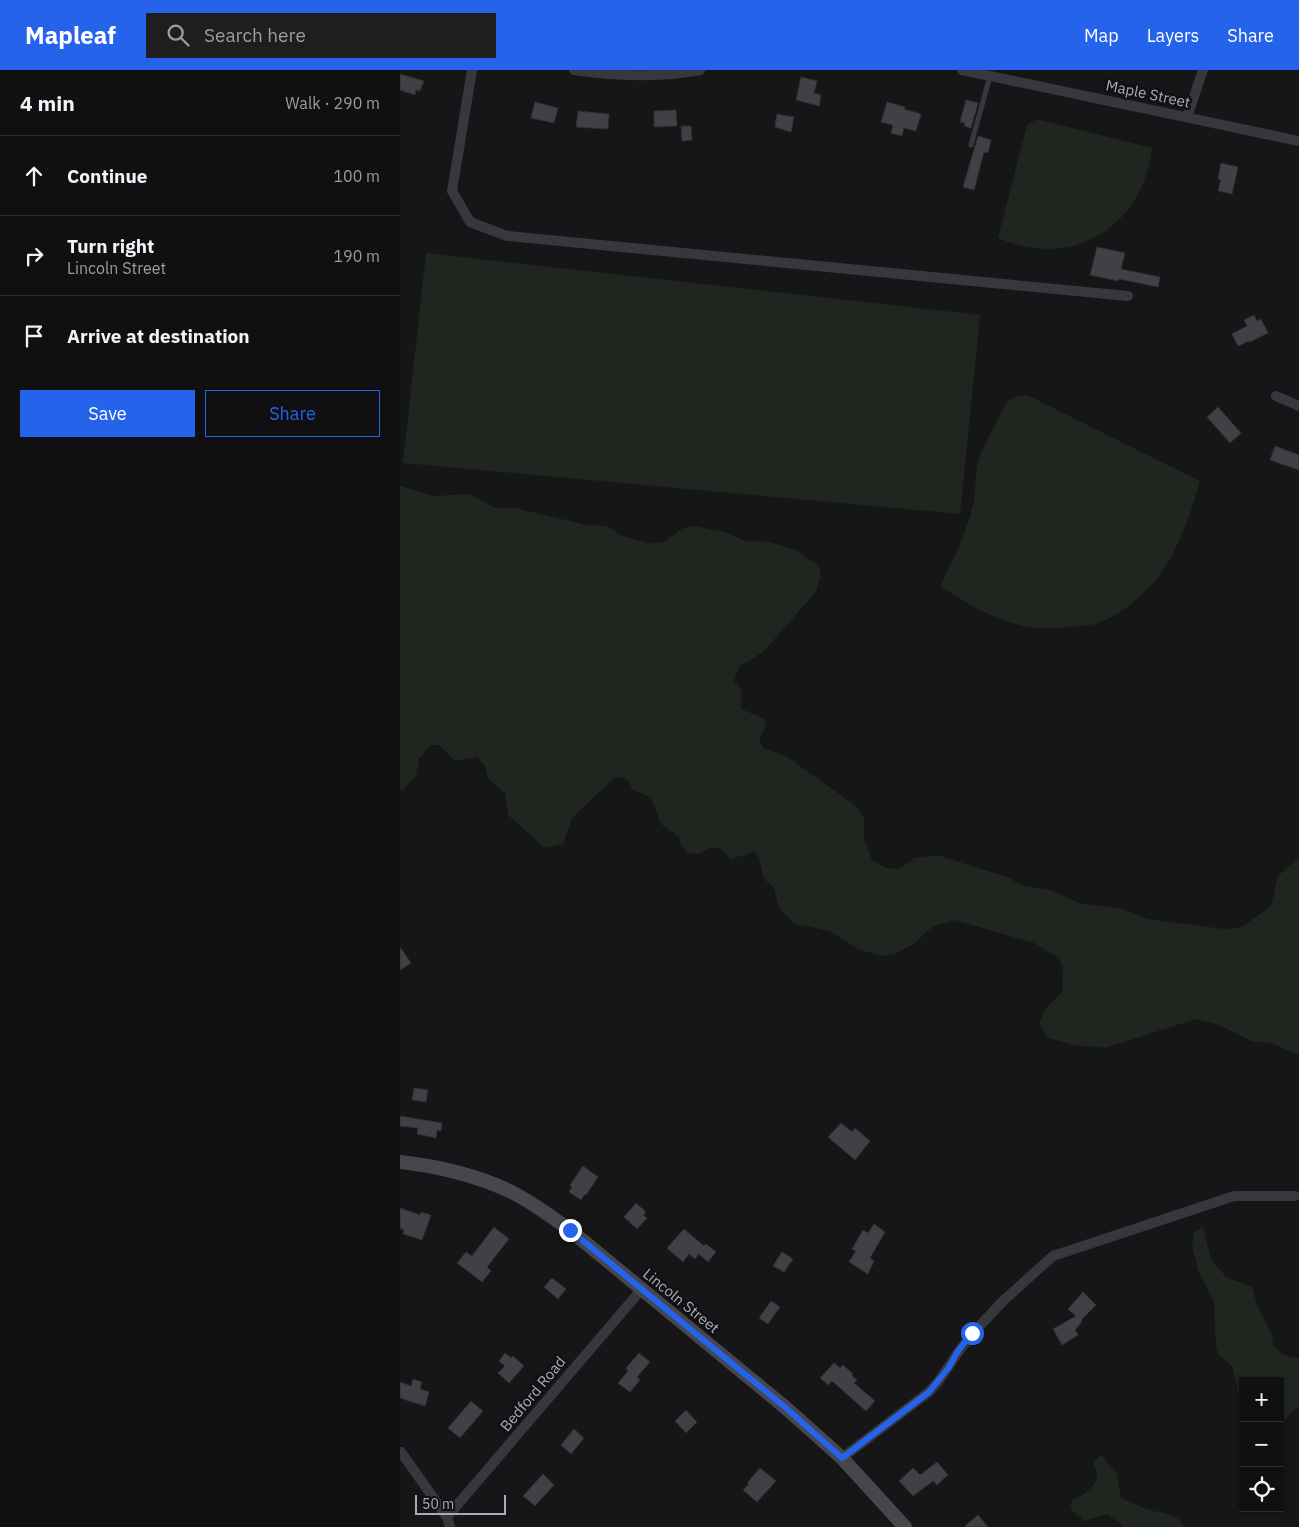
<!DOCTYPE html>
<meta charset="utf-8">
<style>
body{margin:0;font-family:"IBM Plex Sans",sans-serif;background:#1e1e20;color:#f1f3f6}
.controls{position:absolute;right:15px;bottom:15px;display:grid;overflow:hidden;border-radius:0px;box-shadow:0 1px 4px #0004}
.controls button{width:45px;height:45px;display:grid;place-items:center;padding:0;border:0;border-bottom:1px solid #303032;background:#101012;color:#f1f3f6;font:25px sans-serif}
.scale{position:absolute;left:15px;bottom:12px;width:91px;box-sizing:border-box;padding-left:5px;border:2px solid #a8adb8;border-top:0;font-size:14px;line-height:18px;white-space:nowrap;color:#a8adb8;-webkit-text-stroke:4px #111113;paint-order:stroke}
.stop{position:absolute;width:15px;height:15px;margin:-11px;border:4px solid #2563eb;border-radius:50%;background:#fff}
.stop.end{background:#2563eb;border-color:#fff;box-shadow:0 1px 5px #0008}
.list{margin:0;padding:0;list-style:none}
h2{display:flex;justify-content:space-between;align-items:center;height:65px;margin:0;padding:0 20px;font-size:21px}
h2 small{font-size:16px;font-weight:400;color:#9c9d9f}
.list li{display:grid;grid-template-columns:32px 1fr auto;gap:15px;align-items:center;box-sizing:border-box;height:80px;padding:0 20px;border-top:1px solid #303032}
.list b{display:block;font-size:19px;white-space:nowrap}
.list p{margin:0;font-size:16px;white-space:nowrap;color:#9c9d9f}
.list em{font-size:16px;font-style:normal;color:#9c9d9f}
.actions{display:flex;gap:10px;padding:15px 20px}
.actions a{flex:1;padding:11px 0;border:1px solid #2563eb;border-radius:0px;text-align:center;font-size:18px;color:#2563eb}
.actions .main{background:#2563eb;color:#fff}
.icon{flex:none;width:28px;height:28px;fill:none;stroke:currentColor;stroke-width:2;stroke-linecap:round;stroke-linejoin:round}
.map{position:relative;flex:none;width:899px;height:1457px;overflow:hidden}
header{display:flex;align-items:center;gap:30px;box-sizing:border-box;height:70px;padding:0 25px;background:#2563eb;color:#fff}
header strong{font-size:24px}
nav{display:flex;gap:28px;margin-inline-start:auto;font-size:18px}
.search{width:350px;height:45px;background:#1e1e20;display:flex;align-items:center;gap:12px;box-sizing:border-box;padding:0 18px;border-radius:0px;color:#9c9d9f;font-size:19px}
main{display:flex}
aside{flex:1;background:#101012}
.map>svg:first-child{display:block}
</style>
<header>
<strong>Mapleaf</strong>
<div class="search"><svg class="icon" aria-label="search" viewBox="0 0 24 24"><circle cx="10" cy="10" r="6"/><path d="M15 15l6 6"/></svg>Search here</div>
<nav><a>Map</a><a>Layers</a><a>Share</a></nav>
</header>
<main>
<aside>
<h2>4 min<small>Walk · 290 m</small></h2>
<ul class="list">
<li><svg class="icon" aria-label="ahead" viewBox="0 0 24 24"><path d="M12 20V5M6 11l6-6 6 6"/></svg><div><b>Continue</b></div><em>100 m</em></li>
<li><svg class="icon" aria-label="right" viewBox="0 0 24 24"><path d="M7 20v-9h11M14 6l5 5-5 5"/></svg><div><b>Turn right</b><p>Lincoln Street</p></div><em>190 m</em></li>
<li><svg class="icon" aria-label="arrive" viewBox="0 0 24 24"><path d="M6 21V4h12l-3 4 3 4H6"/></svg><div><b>Arrive at destination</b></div></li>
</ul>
<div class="actions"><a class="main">Save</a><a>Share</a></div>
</aside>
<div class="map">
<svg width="899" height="1457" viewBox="0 0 899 1457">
<rect width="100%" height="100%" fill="#161618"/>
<path fill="#1e261f" d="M637 49 752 78C743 158 672 200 598 168L627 55Z
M26 183 580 245 560 444 3 393Z
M627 325 800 411C790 445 778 483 755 511 738 530 715 550 690 555 683 556 675 556 667 557 657 558 647 559 637 558 601 555 570 535 540 516L559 477 569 450 574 431 577 396 581 382 606 333 616 326Z
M0 416 34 426 70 424 94 438H115L187 455 208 456 222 466 248 473 264 472 283 458 295 456 325 462 345 471 370 472 396 480 419 496 421 505 416 522 363 582 339 597 334 611 341 618V639L365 649V658L359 670 363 678 386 686 456 736 464 748V769L472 790 486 798 500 799 514 788 537 785 610 808 620 815 650 820 679 833 722 839 747 849 824 859 842 857 871 836 878 806 899 787V985L874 974 852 971 817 954 796 949 705 978 674 975 648 968 639 953 645 939 662 922 663 897 659 888 634 873 555 850 532 857 514 874 494 884 481 886 458 879 430 861 395 854 379 838 374 818 364 809 359 787 354 782 331 789 321 779 312 777 299 784 288 783 280 775 279 767 261 754 251 728 238 722 232 720 230 712 220 707 213 709 172 748 163 774 145 778 108 745 105 723 88 709 85 696 77 687 55 691 39 675H30L19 689 16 706 3 720H0Z
M803 1157 811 1189 827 1208 852 1216 857 1235 872 1265 873 1276 883 1285 899 1288V1338L894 1339 883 1353 880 1354V1311H843V1331L840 1329 832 1296 819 1285 816 1278 814 1232 798 1200 792 1175 794 1163Z
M701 1385 716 1402 721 1428C729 1431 738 1436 747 1439 760 1444 777 1442 785 1457H722V1455L707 1444 684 1451 670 1438 672 1430C681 1426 698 1417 697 1405 697 1401 694 1396 693 1393Z"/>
<path fill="#404145" stroke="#303034" d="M0 4 24 11 20 21 16 20 15 25 0 20Z
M401 7 417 11 414 23 421 25 419 36 396 30Z
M566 30 578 33 571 58 564 56 565 53 560 52Z
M135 32 158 38 154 53 131 48Z
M487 32 505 37 504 39 521 44 516 61 504 58 502 66 491 63 493 55 481 52Z
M276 40 277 56 254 57V41Z
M178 41 209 44 208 59 176 57Z
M377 44 394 47 391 62 375 57Z
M281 56H291L292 70 282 71Z
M578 66 591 70 588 83 584 82 574 120 563 117Z
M821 93 838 97 832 124 818 121 821 110 818 109Z
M697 177 725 183 721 199 760 207 758 217 719 209 718 211 690 205Z
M854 245 857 251 861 249 868 263 850 272 849 271 838 276 832 264 847 256 844 250Z
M818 337 841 363 830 373 807 347Z
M875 376 899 385V400L870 390Z
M0 877 11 893 0 900Z
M14 1018 28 1020 26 1032 12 1030Z
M0 1046 42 1053 41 1061 37 1060 36 1068 17 1064 18 1058 0 1056Z
M441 1053 452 1062 455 1058 470 1071 455 1090 428 1067Z
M183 1096 198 1107 186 1125 185 1124 181 1130 169 1122 172 1117 170 1115Z
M236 1133 246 1142 243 1145 247 1148 237 1159 224 1147Z
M0 1138 20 1145 21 1142 31 1145 22 1170 3 1164 4 1160 0 1158Z
M474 1154 485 1162 470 1188 474 1191 468 1204 449 1192 456 1181 452 1179 463 1160 468 1163Z
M94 1157 109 1169 87 1197 91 1201 82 1212 57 1193 66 1182 72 1186Z
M284 1159 304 1176 306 1174 316 1182 308 1192 299 1184 295 1189 289 1184 283 1192 267 1178Z
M382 1182 393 1189 384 1202 373 1196Z
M152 1208 166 1219 158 1229 144 1217Z
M683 1222 696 1235 682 1249 681 1253 675 1260 678 1265 662 1275 653 1259 676 1246 668 1239Z
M371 1231 380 1237 368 1254 359 1248Z
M105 1283 111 1288 113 1286 124 1296 109 1313 98 1303 105 1296 99 1291Z
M239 1283 250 1292 237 1307 240 1310 230 1322 218 1313 228 1301 226 1298Z
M434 1293 440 1298 443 1295 453 1304 452 1306 457 1310 454 1313 475 1331 466 1341 432 1311 428 1315 420 1308Z
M13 1309 22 1312 20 1319 29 1322 25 1336 0 1328V1312L11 1316Z
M71 1331 83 1341 60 1368 48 1358Z
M286 1340 297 1352 286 1363 275 1351Z
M174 1359 184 1368 171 1384 161 1375Z
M537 1392 548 1405 537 1415 533 1411 513 1426 499 1411 513 1398 520 1405Z
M360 1398 376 1411 357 1432 343 1420 349 1414 347 1413Z
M143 1404 154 1415 135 1436 123 1426Z
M578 1445 588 1457H564Z"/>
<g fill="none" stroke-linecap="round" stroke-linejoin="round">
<path stroke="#37383d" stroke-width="5" d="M571 75 590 6"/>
<path stroke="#37383d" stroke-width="10" d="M72 0 52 121 70 152 107 166 728 226
M174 0C215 6 259 8 300 0
M562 0 899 71
M787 47 803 0
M876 326 899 336
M1 1382 47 1447 50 1457
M442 1388 529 1322 538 1312 559 1281 573 1263 604 1230 653 1186 834 1126H895
M47 1447 241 1220"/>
<path stroke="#45474d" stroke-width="14" d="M0 1092C38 1096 85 1107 119 1126 137 1136 153 1148 170 1160L386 1338 442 1388 505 1457"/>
</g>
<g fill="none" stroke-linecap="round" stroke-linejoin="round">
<path stroke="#2563eb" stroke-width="6" d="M170 1160 386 1338 442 1388 529 1322 549 1297 558 1281 572 1263"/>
</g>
<g text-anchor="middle" stroke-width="5" stroke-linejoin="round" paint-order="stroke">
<g font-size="15" fill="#a8adb8" stroke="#111113">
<text transform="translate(748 24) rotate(12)" y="5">Maple Street</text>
<text transform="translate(281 1231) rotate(39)" y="5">Lincoln Street</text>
<text transform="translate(133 1324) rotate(-50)" y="5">Bedford Road</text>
</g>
</g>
</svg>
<div class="controls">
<button>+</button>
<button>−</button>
<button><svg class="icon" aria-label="locate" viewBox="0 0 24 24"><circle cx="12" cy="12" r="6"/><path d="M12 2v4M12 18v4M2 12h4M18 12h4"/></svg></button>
</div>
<div class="scale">50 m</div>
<div class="stop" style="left:572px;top:1263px"></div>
<div class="stop end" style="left:170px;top:1160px"></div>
</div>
</main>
